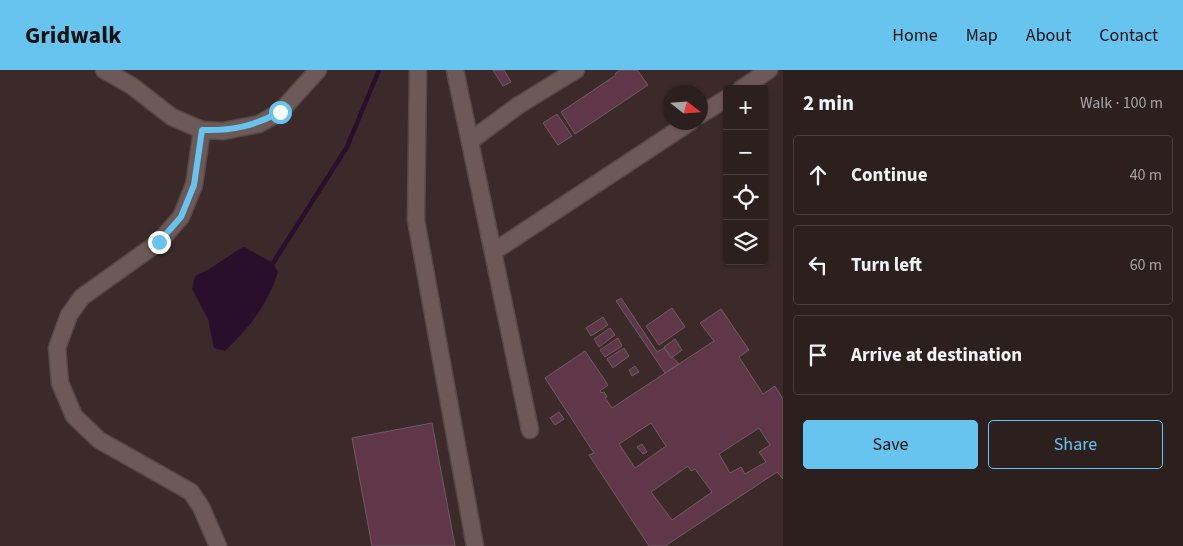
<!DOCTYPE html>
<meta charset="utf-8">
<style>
body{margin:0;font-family:"Source Sans 3",sans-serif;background:#382d2c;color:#f1f3f6}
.controls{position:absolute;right:15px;top:15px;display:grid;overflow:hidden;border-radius:5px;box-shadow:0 1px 4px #0004}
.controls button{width:45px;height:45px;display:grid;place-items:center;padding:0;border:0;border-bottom:1px solid #483e3d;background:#2c201f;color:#f1f3f6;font:25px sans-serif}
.compass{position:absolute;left:663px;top:15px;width:45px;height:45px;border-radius:50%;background:#2c201f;box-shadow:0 1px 4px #0004;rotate:107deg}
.stop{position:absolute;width:15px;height:15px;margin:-11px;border:4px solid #66c4ef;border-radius:50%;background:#fff}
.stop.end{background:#66c4ef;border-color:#fff;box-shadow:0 1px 5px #0008}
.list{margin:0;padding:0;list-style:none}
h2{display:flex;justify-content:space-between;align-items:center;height:65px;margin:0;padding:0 20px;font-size:21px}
h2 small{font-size:16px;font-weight:400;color:#a6a3a4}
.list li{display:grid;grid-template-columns:32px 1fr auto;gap:15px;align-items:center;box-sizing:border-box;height:80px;margin:0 10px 10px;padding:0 10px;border:1px solid #483e3d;border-radius:5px}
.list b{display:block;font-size:19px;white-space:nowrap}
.list em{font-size:16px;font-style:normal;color:#a6a3a4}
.actions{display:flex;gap:10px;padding:15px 20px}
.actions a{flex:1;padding:11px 0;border:1px solid #66c4ef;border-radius:5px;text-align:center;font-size:18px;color:#66c4ef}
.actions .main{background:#66c4ef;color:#111}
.icon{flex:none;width:28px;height:28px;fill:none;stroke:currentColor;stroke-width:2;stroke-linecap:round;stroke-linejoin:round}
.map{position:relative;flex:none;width:783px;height:476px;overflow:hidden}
header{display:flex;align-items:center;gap:30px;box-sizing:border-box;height:70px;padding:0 25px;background:#66c4ef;color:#111}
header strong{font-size:24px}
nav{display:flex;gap:28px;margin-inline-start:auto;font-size:18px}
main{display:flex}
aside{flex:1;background:#2c201f}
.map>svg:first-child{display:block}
</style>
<header>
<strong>Gridwalk</strong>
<nav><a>Home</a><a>Map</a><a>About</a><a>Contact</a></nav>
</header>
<main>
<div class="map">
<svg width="783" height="476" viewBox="0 0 783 476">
<rect width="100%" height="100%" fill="#3b2a29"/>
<path fill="#290f2c" d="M244 177 273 193 278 202C268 234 249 258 225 281L214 278 208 249 192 219 195 206C213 199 226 186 244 177Z"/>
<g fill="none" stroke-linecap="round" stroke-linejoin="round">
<path stroke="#290f2c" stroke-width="4.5" d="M273 193 347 77 379 0"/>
</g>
<path fill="#603749" stroke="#6f5c63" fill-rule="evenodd" d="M493 0H504L511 12 503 16Z
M620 0H637L648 15 575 64 561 42 616 5 615 4Z
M557 44 572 66 558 75 543 53Z
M621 228 657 282 664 278 679 294 665 303 616 231Z
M672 238 685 257 659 275 646 256Z
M721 239 749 280 739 287 763 324 775 316 783 329V409L777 402 665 476H649L589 385 594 383 545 308 585 281 608 315 600 321 601 323 604 322 607 327 605 328 612 338 714 271 700 253ZM651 353 666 376 635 398 619 374ZM759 358 770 375 759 382 766 392 745 404 741 397 730 403 719 384ZM688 396 691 401 695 399 712 422 672 450 651 422Z
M603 247 608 255 591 266 586 258Z
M610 258 615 265 599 277 594 269Z
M618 268 622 276 605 287 600 280Z
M675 269 682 280 671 288 664 277Z
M624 278 629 286 613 298 607 289Z
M635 296 639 302 632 306 629 300Z
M559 342 564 349 555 355 550 348Z
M432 353 455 476H372L352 368Z
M642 374 647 382 643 384 637 377Z"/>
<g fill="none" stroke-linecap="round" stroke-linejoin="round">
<defs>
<path id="minor" d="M104 0 132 16 172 47 202 60 223 61 259 54 280 42 318 0
M418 0 416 150 475 476
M455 0 530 360
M741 19 769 0
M700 45 727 28
M202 60 194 115 181 147 159 172 82 227 69 245 57 278 60 313 74 346 99 370 191 422 201 437 218 476
M470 71 519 35 576 0
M493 182 690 52"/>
</defs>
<use href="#minor" stroke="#574947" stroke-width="19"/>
<use href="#minor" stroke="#6d5a58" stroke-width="16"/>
</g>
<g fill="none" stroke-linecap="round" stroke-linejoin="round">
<path stroke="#66c4ef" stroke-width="6" d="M159 172 181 147 194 115 202 60C232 61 254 56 280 42"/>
</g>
</svg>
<div class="controls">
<button>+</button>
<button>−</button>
<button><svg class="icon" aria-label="locate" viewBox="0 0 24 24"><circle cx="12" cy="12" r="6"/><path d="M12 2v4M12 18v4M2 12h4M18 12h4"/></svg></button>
<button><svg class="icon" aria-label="layers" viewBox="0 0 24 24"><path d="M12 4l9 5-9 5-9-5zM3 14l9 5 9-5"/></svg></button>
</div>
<svg class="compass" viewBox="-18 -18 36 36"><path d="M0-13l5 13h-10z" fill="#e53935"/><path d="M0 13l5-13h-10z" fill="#a6a3a4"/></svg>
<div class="stop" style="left:280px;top:42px"></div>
<div class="stop end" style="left:159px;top:172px"></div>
</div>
<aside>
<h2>2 min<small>Walk · 100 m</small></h2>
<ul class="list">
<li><svg class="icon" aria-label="ahead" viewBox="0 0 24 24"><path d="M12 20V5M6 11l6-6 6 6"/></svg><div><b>Continue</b></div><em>40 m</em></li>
<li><svg class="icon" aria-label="left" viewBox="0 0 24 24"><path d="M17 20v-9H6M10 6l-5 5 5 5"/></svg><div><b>Turn left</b></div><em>60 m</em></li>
<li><svg class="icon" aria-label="arrive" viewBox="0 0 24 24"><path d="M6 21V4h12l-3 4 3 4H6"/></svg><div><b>Arrive at destination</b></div></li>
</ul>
<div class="actions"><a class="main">Save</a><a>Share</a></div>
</aside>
</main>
